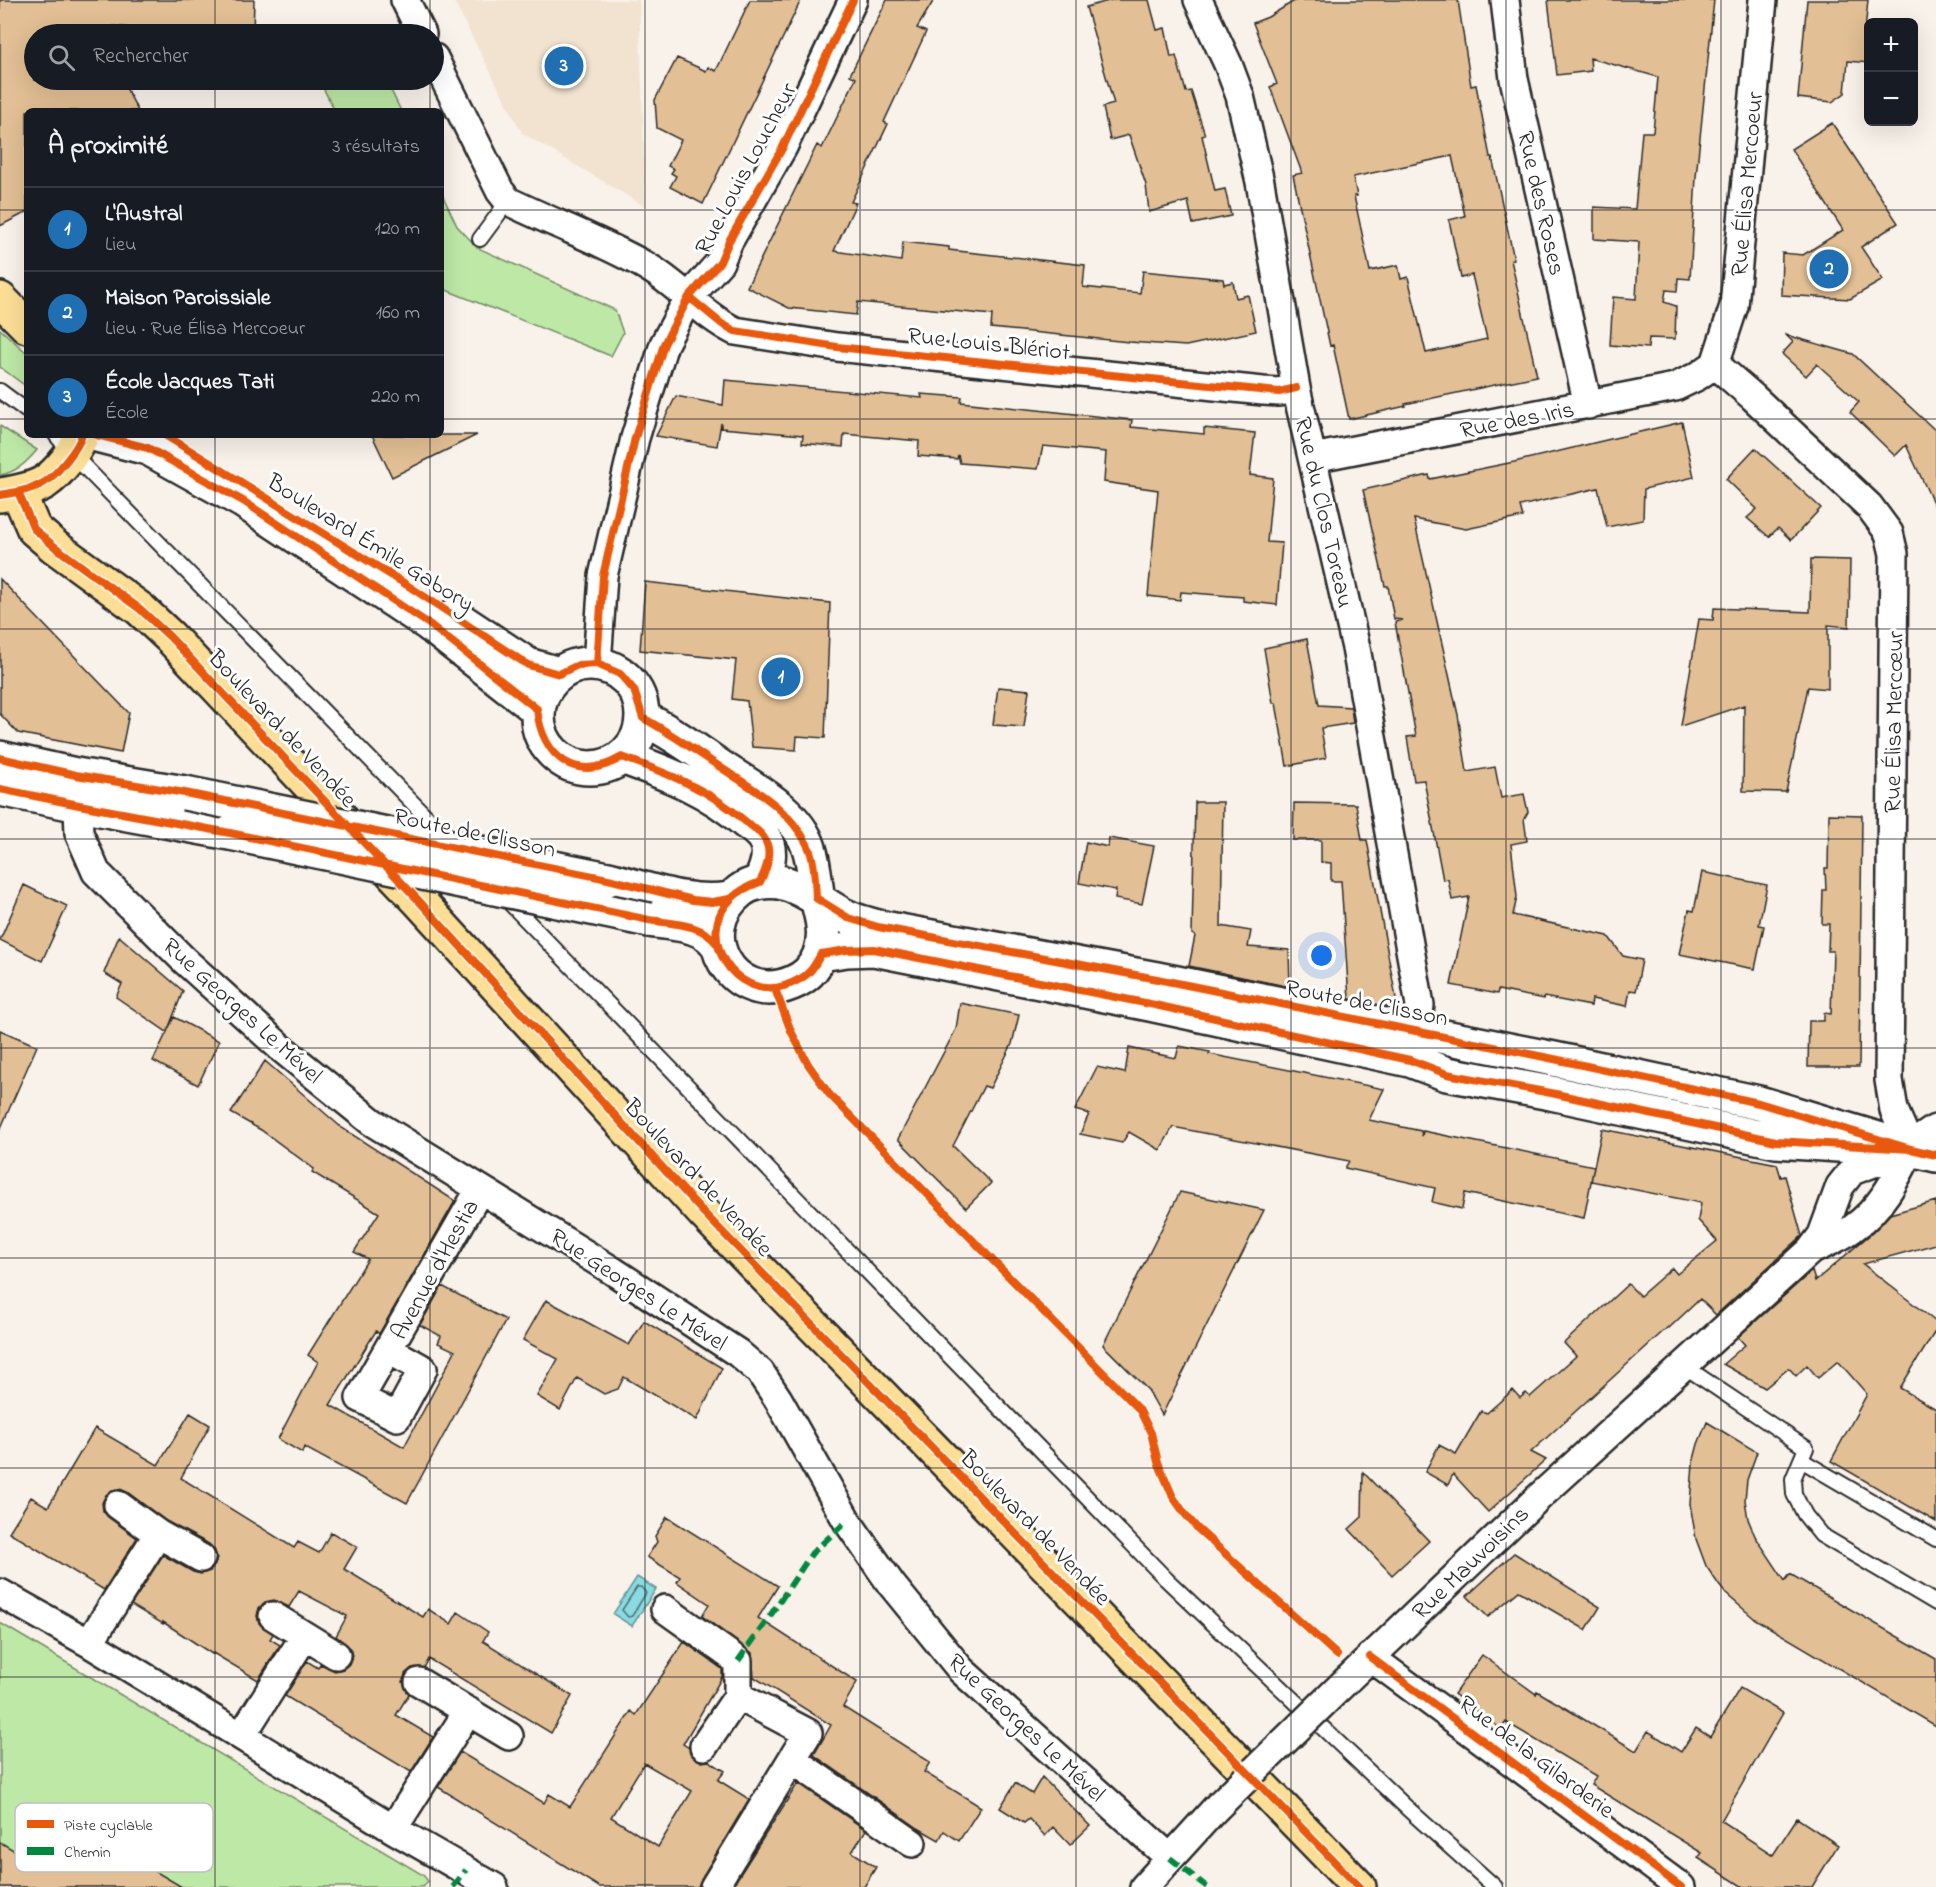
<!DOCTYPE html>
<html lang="fr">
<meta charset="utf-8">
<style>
body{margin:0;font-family:"Indie Flower",sans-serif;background:#20242c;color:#f1f3f6}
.controls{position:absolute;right:18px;top:18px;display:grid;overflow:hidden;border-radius:9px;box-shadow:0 6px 24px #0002}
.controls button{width:54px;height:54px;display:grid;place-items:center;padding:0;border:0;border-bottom:2px solid #363941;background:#171b24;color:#f1f3f6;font:30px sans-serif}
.you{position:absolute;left:1322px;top:956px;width:21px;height:21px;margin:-15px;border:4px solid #fff;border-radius:50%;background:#1a73e8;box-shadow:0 0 0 9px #1a73e833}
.badge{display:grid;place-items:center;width:39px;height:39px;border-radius:50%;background:#1f6fb2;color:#fff;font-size:20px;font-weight:700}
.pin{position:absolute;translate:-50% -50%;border:3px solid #fff;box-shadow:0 2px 6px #0006}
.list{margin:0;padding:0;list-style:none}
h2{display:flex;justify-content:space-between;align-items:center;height:78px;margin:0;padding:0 24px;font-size:26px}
h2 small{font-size:20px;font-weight:400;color:#9ea1a6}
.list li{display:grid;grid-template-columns:39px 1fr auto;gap:18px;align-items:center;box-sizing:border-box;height:84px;padding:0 24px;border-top:2px solid #363941}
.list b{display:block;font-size:22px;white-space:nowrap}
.list p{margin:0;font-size:20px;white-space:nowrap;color:#9ea1a6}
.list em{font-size:20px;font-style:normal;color:#9ea1a6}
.icon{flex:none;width:33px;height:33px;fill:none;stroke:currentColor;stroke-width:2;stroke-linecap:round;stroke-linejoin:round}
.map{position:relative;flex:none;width:1936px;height:1887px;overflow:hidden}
.search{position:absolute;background:#171b24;box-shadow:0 6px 24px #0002;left:24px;top:24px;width:420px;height:66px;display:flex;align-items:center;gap:15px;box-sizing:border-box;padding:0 21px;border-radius:33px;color:#9ea1a6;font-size:22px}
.panel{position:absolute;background:#171b24;box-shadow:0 6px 24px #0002;left:24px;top:108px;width:420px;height:330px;border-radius:9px}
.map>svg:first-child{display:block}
</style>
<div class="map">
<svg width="1936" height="1887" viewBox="0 0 1936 1887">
<rect width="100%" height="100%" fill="#f9f2ea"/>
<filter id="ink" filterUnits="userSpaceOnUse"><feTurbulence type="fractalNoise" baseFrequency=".0167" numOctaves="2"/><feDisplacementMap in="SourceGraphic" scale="12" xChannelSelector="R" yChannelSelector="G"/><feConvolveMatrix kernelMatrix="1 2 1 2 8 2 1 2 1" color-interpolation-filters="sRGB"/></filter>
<g filter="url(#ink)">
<path fill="#f2e3d0" d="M453 0H639L646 207 522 133Z"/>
<path fill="#bde8a5" stroke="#748a68" stroke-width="1.5" d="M319 80H386L401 111H335Z
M441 192 457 226 478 248 615 310 623 333 611 356 441 288Z
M0 329 27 353V387L0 367Z
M0 426 37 450C27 462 17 472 0 475Z
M0 1623 423 1875 428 1881 423 1887H0Z"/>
<path fill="#89dbe1" stroke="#639598" stroke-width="1.5" d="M637 1577 656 1589 632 1626 613 1614Z"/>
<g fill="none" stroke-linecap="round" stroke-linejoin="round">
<path stroke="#517174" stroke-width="1.5" d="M637 1587H641L646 1593 632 1616 628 1617 622 1610Z"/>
</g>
<path fill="#e2bf94" stroke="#2b2b2b" stroke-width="1.5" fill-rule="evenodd" d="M0 0H254L253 34H179V33L114 26V34H34V80H122L138 111H27V212L0 226Z
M750 0H801L703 204 670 187 676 176 671 173 674 169 668 166 681 140 657 128 655 100 677 58 706 71 708 67 716 71Z
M887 0H934L917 28 926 32 884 122 888 124 851 202 856 203 834 251 901 261 903 242 949 247V250L1085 265 1083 287 1140 293 1143 271 1223 279 1224 284 1233 282 1236 298 1248 295 1256 331 1186 346 1129 342 991 328 992 315 933 309 858 302 856 315 789 308 747 287 817 145 822 148 856 78 850 75Z
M1112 0H1149L1157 30 1165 28 1171 57 1176 56 1186 92 1191 91 1205 135 1202 136 1215 191 1225 189 1231 216 1193 224 1188 201 1149 212 1146 185 1129 135 1110 140 1103 107 1114 104 1086 7Z
M1296 0H1458L1471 86 1476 85 1490 157H1492L1514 259 1511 260 1537 376 1405 404 1406 406 1349 419 1333 345 1330 346 1293 175 1302 173 1270 87 1277 84 1253 23 1268 17ZM1452 156 1465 216 1449 220 1461 278 1472 275 1487 339 1426 353 1408 277 1401 279 1398 265 1370 271 1354 196H1357L1353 177Z
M1548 0H1714L1696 177 1690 279 1678 278 1677 291 1666 290 1664 302 1676 306 1675 339 1649 338 1648 348 1610 345 1613 297 1636 299 1639 242 1594 239V207L1635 209 1642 132H1653L1658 77 1590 58 1591 71 1557 75Z
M1807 0H1868L1865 31H1869V63L1848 61 1845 93 1832 102 1798 98Z
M1832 123 1898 223 1861 247 1883 280 1850 299 1781 295 1782 253 1803 255 1843 230 1791 149Z
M1786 335 1853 354 1936 431V509L1906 445 1895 456 1850 412 1859 402 1817 364 1806 376 1782 354 1793 342Z
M725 380 922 398 921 394 962 397 961 402 1132 420 1131 427 1204 434V428L1255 433 1250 475 1273 478 1267 542 1282 543 1277 605 1243 601V597L1181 592 1180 600 1148 596 1158 490 1104 482 1106 452 1043 446 1038 469 960 463 958 455 957 459 918 456 919 441 844 434 843 447 802 443 803 435 721 428V423L717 446 656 436 676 396 723 405Z
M1682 422 1694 477 1644 489 1643 520 1607 527 1598 488 1520 506 1523 517 1466 529 1414 519 1458 715 1467 772 1495 767 1501 798 1524 794 1528 812 1524 819 1527 841 1511 844 1517 897 1513 915 1608 936 1623 956 1642 960 1636 991 1630 990 1627 1006 1592 999 1591 1006 1544 997 1543 999 1498 990 1497 994 1451 985 1469 897 1452 900 1448 879 1443 880 1424 780 1414 781 1407 737 1416 736 1395 622 1403 620 1394 619 1388 586H1385L1363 490 1429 475 1430 479 1514 462Z
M372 435H477L392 477Z
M1755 448 1821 508 1791 540 1778 528 1769 537 1747 518 1757 509 1726 479Z
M1811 559 1850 560 1849 627 1828 625V689L1808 687 1786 792 1743 791 1744 705 1681 726 1699 619 1713 620 1714 608 1810 612Z
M0 579 129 713 121 753 18 733 0 714Z
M645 582 830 603 825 738 797 736 796 750 752 747 747 701 732 699 736 660 640 650Z
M1307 639 1319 705 1351 707 1353 723 1321 728 1326 758 1287 766 1276 703H1273L1264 648Z
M998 687 1029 690 1024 727 993 725Z
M1195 802H1223L1221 926 1251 931 1248 947 1289 950 1290 987 1189 966 1195 936 1192 934Z
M1294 803 1356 804 1362 840H1367L1398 1009 1349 999 1341 881H1331V863L1321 862V840H1293Z
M1829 814 1862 815 1859 1067H1808L1809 1021H1824V1013L1831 1014 1833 951H1828L1829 924H1822L1823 890H1826L1825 868H1828Z
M1109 838 1154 846 1142 904 1115 899 1116 890 1079 883 1086 842 1108 847Z
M1702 872 1767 885 1759 925 1764 926 1755 969 1679 954 1689 910 1694 911Z
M24 885 67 906 42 961 0 940Z
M119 936 183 991 167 1032 116 997 122 984 104 973Z
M960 1003 1019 1015 1012 1044 990 1088 984 1086 953 1146 991 1183 966 1208 898 1139 956 1029Z
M174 1017 219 1041 198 1085 153 1061Z
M0 1030 37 1046 0 1130Z
M1179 1046 1210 1052 1209 1054 1384 1089 1369 1120 1421 1131 1422 1136 1423 1131 1594 1166 1584 1218 1465 1193 1462 1209 1432 1202 1435 1188 1345 1168 1349 1161 1173 1127 1160 1150 1129 1132 1122 1143 1080 1134 1089 1114 1075 1110 1097 1067 1125 1073 1129 1048 1176 1058Z
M265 1061 342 1128 455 1201 379 1334 376 1331 330 1405 404 1447 455 1351 438 1343 441 1336 420 1325 442 1286 506 1320 407 1503 304 1447 302 1453 278 1439 318 1362 308 1355 368 1259 354 1252 379 1213 312 1172 314 1169 261 1130 231 1113Z
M1602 1129 1777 1164 1781 1177 1785 1176 1802 1236 1716 1315 1700 1299 1669 1328 1668 1327 1531 1452 1546 1460 1488 1512 1453 1474 1448 1485 1425 1472 1439 1445 1456 1454 1481 1411 1487 1413 1513 1390 1520 1398 1526 1393 1530 1397 1576 1356 1564 1343 1628 1284 1640 1296 1672 1268 1677 1274 1717 1241 1698 1220 1701 1203 1591 1181Z
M1180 1192 1264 1210 1162 1415 1148 1390 1103 1345Z
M1936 1201V1244L1863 1264 1936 1322V1330L1900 1388 1936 1409V1522L1831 1461 1867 1394 1838 1361 1818 1378 1807 1365 1796 1376 1789 1368 1765 1388 1723 1364 1745 1345 1738 1337 1812 1271 1815 1281 1873 1232 1890 1214Z
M546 1300 629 1345 644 1321 722 1368 697 1420 624 1377 618 1389 604 1394 577 1378 560 1410 537 1396 558 1359 523 1340Z
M190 1413 210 1425 181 1478 294 1548 298 1542 319 1553 331 1532 357 1547 344 1569 423 1617 428 1609 451 1624 458 1612 488 1632 483 1641 572 1696 551 1733 429 1659 424 1668H412L405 1674 403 1682 409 1694 396 1715 433 1737 411 1772 285 1696 307 1661 318 1668 321 1664 335 1671 343 1669 349 1664 352 1656 350 1648 336 1636 347 1616 299 1591 289 1607 274 1600 265 1602 259 1608 257 1616 259 1623 273 1634 270 1639 280 1645 258 1680 213 1653 212 1654 163 1622V1624L131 1605 163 1555 193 1572 201 1574 210 1571 215 1565 217 1557 214 1549 209 1544 166 1521 127 1492 120 1489 112 1490 106 1495 102 1503 103 1511 108 1517 137 1538 104 1590 9 1532 31 1497 48 1507 95 1428 158 1465Z
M1707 1422 1757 1452 1747 1480 1745 1500 1748 1519 1755 1536 1785 1581 1790 1574 1936 1659V1726L1755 1619 1726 1594 1719 1585 1706 1566 1696 1539 1690 1504 1693 1463 1698 1444Z
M1363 1472 1429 1541 1392 1575 1349 1529 1362 1517Z
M667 1517 778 1586 758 1618 857 1682 843 1707 930 1762 924 1772 981 1807 959 1841 944 1831 939 1840 918 1828 814 1755 831 1725 754 1677 752 1653 702 1616 709 1604 677 1582 680 1577 647 1557 657 1542 655 1536Z
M1514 1553 1600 1607 1586 1630 1519 1591 1488 1617 1467 1596Z
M684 1642 722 1669V1677L683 1744 689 1748 690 1753 696 1759 702 1762 709 1761 725 1771 718 1780 749 1799 701 1879 698 1887H599L438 1787 460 1752 544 1803 549 1794 570 1807 631 1711 636 1715ZM644 1763 692 1791 658 1847 611 1817Z
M1482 1655 1536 1694 1537 1691 1636 1751 1648 1731 1681 1752 1696 1728 1710 1737 1740 1688 1783 1713 1721 1821 1773 1855 1797 1818 1838 1845 1812 1887H1743L1698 1858 1702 1853 1591 1785 1596 1776 1506 1722 1501 1729 1454 1694Z
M1042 1777 1090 1826 1070 1845 1053 1827 1045 1836 1029 1819 1024 1823 1000 1808 1015 1783 1032 1794Z
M798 1783 866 1830 852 1852 876 1867 864 1887H732Z
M65 1818 182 1887H0V1842L15 1851 19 1844 41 1858Z"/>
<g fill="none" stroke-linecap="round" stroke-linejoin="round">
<defs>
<path id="service" d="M480 239 508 201
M0 391 27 411
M56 435 72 454 449 840
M504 897 1166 1579 1407 1808 1495 1887
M1684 1366 1806 1448 1793 1479 1794 1494 1805 1515 1821 1535 1936 1603
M1801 1460 1936 1539"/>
<path id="minor" d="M405 0 422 34
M1198 0 1228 64 1240 96 1260 182 1296 388 1356 648 1420 1005 1417 1032
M1505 0 1514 79 1588 405
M434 58 500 191 508 201C553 223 602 241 646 266 678 284 702 315 735 331L837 347 1263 391 1279 392 1296 388
M1715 364 1753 397 1869 506 1889 533 1894 554 1889 1080 1894 1110 1911 1149
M1715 364 1734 306 1763 0
M1313 458 1675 387 1698 376 1715 364
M597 664 603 576 635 438 664 344 689 297 720 262 729 241 783 147 853 0
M77 785 79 833 96 872 184 960 281 1048 372 1122 613 1271 738 1353 760 1372 778 1399 847 1521 891 1584 961 1670 1170 1858
M1810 1251C1824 1244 1840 1238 1852 1229 1881 1209 1896 1179 1911 1149
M389 1350 423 1369 397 1417 360 1398 480 1189
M118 1505 158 1534 201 1558
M0 1593 89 1643 393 1829 494 1887
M665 1609 738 1661V1696L704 1746
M273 1616 336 1655
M89 1643 158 1534
M1370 1657 1681 1887
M1347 1680 1538 1498 1810 1251 1822 1235 1840 1186 1852 1171 1911 1149
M419 1682 509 1736
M242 1735 304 1637
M793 1760 912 1843
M393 1829 468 1711
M714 1887 808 1733 738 1696
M1144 1887 1215 1809"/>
<path id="tertiary" d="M1911 1149 1936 1132"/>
<path id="secondary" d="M97 435 148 448 243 501 429 624 537 709
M454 616 528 665 559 674
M538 716a52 52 0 1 1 104 0a52 52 0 1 1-104 0Z
M643 718C669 731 692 747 716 764 747 786 796 808 809 848 816 869 815 893 821 915 828 942 820 972 792 983 732 1008 689 931 740 891 750 883 766 880 779 882 805 887 824 906 847 917 857 922 868 924 878 927L1157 979 1554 1059 1759 1103 1911 1149 1936 1155
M622 757C667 773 711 790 746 822 752 826 760 832 764 838 773 852 767 868 760 882
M0 758 76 775 185 793
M0 789 79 805 230 833
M608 879C648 889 689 906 730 899
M649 920C673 924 702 923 717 944
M821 954 847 950 874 949 1150 1004 1410 1060 1447 1074 1551 1093 1776 1141 1854 1146"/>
<path id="primary" d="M0 299 27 326
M18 492 34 529 55 547 140 609 170 637 419 901 704 1213 1359 1887
M0 495C14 493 32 490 45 482 57 474 78 449 82 435"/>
</defs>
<use href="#service" stroke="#2b2b2b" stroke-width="18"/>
<use href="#minor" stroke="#2b2b2b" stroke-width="32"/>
<use href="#tertiary" stroke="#2b2b2b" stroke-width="38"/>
<use href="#secondary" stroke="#2b2b2b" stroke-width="38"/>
<use href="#primary" stroke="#2b2b2b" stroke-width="38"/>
<use href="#service" stroke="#fff" stroke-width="14"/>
<use href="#minor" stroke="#fff" stroke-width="27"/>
<use href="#tertiary" stroke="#fff" stroke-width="33"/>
<use href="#secondary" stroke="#fff" stroke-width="33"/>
<use href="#primary" stroke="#fcde96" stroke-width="33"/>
<defs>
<path id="minor-bridge" d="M1215 1809 1347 1680"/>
<path id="secondary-bridge" d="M185 793 608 879
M230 833 649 920"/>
</defs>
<use href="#minor-bridge" stroke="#2b2b2b" stroke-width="32" stroke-linecap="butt"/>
<use href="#secondary-bridge" stroke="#2b2b2b" stroke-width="38" stroke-linecap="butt"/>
<use href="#minor-bridge" stroke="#fff" stroke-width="27"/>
<use href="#secondary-bridge" stroke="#fff" stroke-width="33"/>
<path stroke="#00873e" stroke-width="6" stroke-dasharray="12 6" stroke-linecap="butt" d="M738 1661 766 1622 812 1553 847 1521
M1170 1858 1207 1887
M453 1887 466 1870"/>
<defs>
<path id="cycleway" d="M689 297 722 324 735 331 837 347 1279 392 1296 388
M97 435 148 448 243 501 429 624 537 709C542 758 577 784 622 757 667 773 711 790 746 822 752 826 760 832 764 838 773 852 767 868 760 882 749 886 740 890 732 898 693 934 734 1001 784 986 793 983 805 978 811 970 815 965 818 959 821 954L847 950 874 949 1150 1004 1410 1060 1447 1074 1551 1093 1776 1141 1911 1149
M165 435 407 585 528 665 559 674 578 665 597 664 620 674 634 690 643 718C669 732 693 749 717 765 751 788 787 806 807 844 815 859 815 881 816 898L848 918 878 927 1157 979 1554 1059 1759 1103 1911 1149 1936 1155
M18 492 34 529 55 547 140 609 170 637 419 901 704 1213 1359 1887
M0 495C14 493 32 490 45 482 57 474 78 449 82 435
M597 664 603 576 635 438 664 344 689 297 720 262 729 241 783 147 853 0
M0 758 76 775 185 793 608 879 693 900 712 902 730 899
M0 789 79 805 230 833 649 920C673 924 702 923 717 944
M775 989 791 1031 808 1064 829 1094 1139 1409 1151 1433 1158 1462 1173 1497 1185 1514 1198 1529 1337 1655
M1370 1657 1681 1887"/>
</defs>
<use href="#cycleway" stroke="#fff" stroke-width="11"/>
<use href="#cycleway" stroke="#e8590c" stroke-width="8"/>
</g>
</g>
<path fill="none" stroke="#2b2b2b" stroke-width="1.5" stroke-opacity="0.55" d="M215 0V34M430 0V34M645 0V1887M860 0V1887M1076 0V1887M1291 0V1887M1506 0V1887M1721 0V1887M215 80V111M430 80V111M0 210H27M441 210H1936M0 419H27M441 419H1936M215 435V1887M430 435V1887M0 629H1936M0 839H1936M0 1048H1936M0 1258H1936M0 1468H1936M0 1677H1936"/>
<g text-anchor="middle" stroke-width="6" stroke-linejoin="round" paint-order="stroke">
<g font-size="24" fill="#2b2b2b" stroke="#fff">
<text transform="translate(745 168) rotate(-62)" y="8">Rue Louis Loucheur</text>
<text transform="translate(1746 184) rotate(-85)" y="8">Rue Élisa Mercoeur</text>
<text transform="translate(1542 203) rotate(77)" y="8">Rue des Roses</text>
<text transform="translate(989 343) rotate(6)" y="8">Rue Louis Blériot</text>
<text transform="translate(1517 419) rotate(-11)" y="8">Rue des Iris</text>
<text transform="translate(1325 512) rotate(77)" y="8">Rue du Clos Toreau</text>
<text transform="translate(371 542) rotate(32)" y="8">Boulevard Émile Gabory</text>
<text transform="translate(1893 722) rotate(-89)" y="8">Rue Élisa Mercœur</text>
<text transform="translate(283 728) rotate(47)" y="8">Boulevard de Vendée</text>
<text transform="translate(475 832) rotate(12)" y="8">Route de Clisson</text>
<text transform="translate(1367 1002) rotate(11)" y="8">Route de Clisson</text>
<text transform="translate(243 1010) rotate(42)" y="8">Rue Georges Le Mével</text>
<text transform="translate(699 1177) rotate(47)" y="8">Boulevard de Vendée</text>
<text transform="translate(434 1269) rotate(-61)" y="8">Avenue d'Hestia</text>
<text transform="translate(639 1289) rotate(33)" y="8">Rue Georges Le Mével</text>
<text transform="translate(1036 1527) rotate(46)" y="8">Boulevard de Vendée</text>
<text transform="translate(1470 1562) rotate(-44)" y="8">Rue Mauvoisins</text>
<text transform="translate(1027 1727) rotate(43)" y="8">Rue Georges Le Mével</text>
<text transform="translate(1537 1756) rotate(37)" y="8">Rue de la Gilarderie</text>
</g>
</g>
<rect x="15" y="1803" width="198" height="69" rx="9" fill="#fff" stroke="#bfbfbf" stroke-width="1.5"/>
<rect x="27" y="1820" width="27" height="8" fill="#e8590c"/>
<rect x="27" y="1847" width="27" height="8" fill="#00873e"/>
<g font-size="16" fill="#2b2b2b">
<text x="64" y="1830">Piste cyclable</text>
<text x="64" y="1857">Chemin</text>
</g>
</svg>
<div class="controls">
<button>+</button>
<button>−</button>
</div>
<div class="you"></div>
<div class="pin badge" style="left:781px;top:677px">1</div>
<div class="pin badge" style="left:1829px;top:269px">2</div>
<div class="pin badge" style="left:564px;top:66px">3</div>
<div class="search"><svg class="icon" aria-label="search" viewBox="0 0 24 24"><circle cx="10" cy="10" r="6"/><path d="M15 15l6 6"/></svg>Rechercher</div>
<section class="panel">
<h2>À proximité<small>3 résultats</small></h2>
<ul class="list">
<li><span class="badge">1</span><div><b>L'Austral</b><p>Lieu</p></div><em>120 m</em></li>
<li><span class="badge">2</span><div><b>Maison Paroissiale</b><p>Lieu · Rue Élisa Mercoeur</p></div><em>160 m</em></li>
<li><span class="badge">3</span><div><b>École Jacques Tati</b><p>École</p></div><em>220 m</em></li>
</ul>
</section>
</div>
